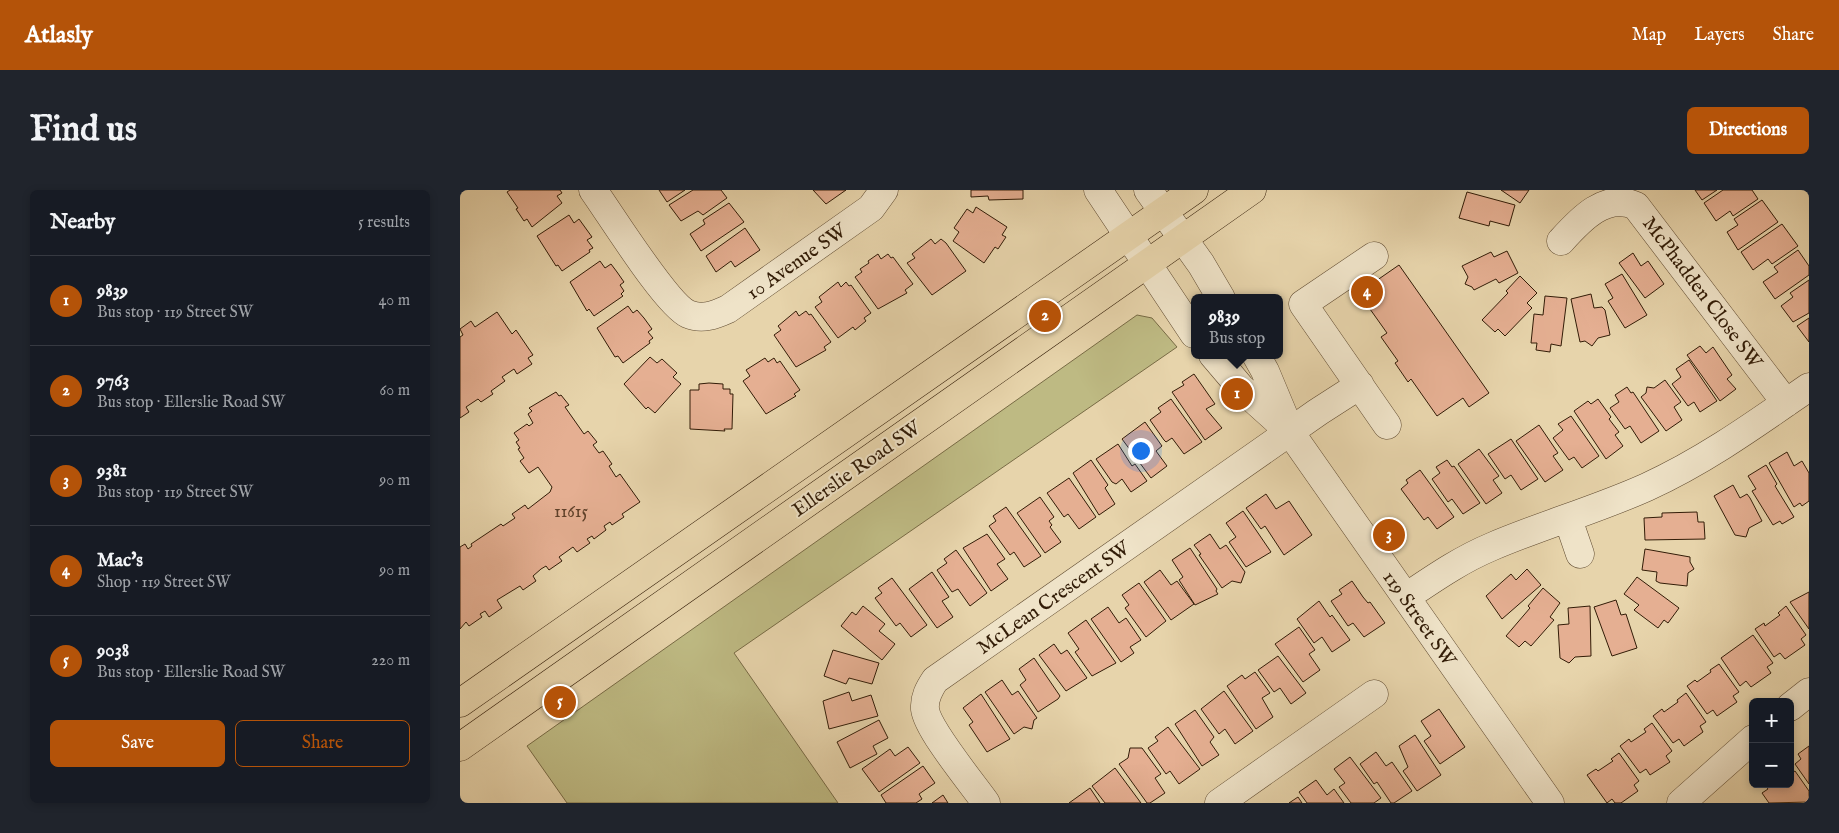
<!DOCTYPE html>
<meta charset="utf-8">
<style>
body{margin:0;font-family:"IM FELL English",serif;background:#20242c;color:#f1f3f6}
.controls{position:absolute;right:15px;bottom:15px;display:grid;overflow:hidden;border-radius:8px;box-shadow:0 2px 8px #0003}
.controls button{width:45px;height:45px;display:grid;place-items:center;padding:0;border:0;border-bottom:1px solid #363941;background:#171b24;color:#f1f3f6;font:25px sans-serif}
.you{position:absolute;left:680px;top:260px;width:18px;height:18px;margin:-12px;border:4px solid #fff;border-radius:50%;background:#1a73e8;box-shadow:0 0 0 8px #1a73e833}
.badge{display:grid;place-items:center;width:32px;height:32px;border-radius:50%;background:#b45309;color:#fff;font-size:16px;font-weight:700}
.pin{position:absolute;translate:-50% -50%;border:2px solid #fff;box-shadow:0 1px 5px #0006}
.popup{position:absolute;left:731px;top:104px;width:92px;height:65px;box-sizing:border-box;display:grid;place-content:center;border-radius:8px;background:#171b24;filter:drop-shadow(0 1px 4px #0005);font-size:16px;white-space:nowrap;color:#9ea1a6}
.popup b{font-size:19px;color:#f1f3f6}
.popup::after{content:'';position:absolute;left:50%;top:100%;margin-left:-10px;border:10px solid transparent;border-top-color:#171b24}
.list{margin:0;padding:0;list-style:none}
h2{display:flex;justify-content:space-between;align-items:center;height:65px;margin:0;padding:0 20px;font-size:21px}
h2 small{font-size:16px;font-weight:400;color:#9ea1a6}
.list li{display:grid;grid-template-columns:32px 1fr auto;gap:15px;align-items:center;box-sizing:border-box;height:90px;padding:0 20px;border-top:1px solid #363941}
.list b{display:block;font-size:19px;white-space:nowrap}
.list p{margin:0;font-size:16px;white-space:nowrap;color:#9ea1a6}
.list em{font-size:16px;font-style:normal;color:#9ea1a6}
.actions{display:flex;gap:10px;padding:15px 20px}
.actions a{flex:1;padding:11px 0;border:1px solid #b45309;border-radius:8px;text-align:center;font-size:18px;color:#b45309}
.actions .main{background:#b45309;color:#fff}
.map{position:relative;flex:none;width:1349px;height:613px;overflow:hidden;border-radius:8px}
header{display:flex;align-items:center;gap:30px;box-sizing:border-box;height:70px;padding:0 25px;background:#b45309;color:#fff}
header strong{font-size:24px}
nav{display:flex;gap:28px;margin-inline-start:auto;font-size:18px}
.intro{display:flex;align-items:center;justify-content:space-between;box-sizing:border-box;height:120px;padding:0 30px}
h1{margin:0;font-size:35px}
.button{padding:12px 22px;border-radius:8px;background:#b45309;color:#fff;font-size:18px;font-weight:700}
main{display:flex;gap:30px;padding:0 30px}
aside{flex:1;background:#171b24;border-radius:8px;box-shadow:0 2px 8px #0003}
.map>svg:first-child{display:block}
</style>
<header>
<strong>Atlasly</strong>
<nav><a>Map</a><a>Layers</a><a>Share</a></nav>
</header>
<div class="intro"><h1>Find us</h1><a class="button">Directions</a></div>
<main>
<aside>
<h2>Nearby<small>5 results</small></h2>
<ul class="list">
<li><span class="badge">1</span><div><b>9839</b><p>Bus stop · 119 Street SW</p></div><em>40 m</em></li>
<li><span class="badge">2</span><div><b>9763</b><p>Bus stop · Ellerslie Road SW</p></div><em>60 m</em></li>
<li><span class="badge">3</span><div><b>9381</b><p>Bus stop · 119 Street SW</p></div><em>90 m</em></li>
<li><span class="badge">4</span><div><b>Mac's</b><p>Shop · 119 Street SW</p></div><em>90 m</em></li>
<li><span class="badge">5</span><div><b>9038</b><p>Bus stop · Ellerslie Road SW</p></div><em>220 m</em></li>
</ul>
<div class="actions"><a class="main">Save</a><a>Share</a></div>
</aside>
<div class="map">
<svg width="1349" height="613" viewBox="0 0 1349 613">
<rect width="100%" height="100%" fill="#e7d4ab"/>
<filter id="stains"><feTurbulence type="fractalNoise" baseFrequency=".004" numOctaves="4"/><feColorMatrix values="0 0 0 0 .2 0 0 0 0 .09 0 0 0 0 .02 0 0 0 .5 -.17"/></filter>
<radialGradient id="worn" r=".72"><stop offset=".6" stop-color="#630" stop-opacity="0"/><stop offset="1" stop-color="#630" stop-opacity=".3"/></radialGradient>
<path fill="#beba83" stroke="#786b45" d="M677 125 692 128 717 157 274 463 378 613H107L67 556Z"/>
<path fill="#e5af92" stroke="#321c07" d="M50 0H100L102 3 97 6 102 13 72 37 67 29 64 31 56 19 58 18 47 2Z
M199 0H225L207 12Z
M233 0H261L267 8 243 25 238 21 221 31 209 15Z
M353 0H386L366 14Z
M511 0H563V9L529 10 528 6 511 7Z
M1041 0H1069L1060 13Z
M1235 0H1257L1242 10Z
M1263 0H1292L1298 9 1273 26 1270 21 1256 31 1244 13Z
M1007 2 1055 15 1049 36 1030 31 1029 36 999 28Z
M1302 10 1318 32 1278 60 1267 42 1278 35 1274 29Z
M269 13 284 32 241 61 230 44 245 34 243 30Z
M516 17 547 37 542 45 546 47 538 59 535 57 524 73 493 51 499 42 494 38 507 19 513 23Z
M109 25 114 33 119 29 132 47 127 50 133 58 129 60 130 62 102 81 98 75 96 76 77 46Z
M1322 34 1338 56 1312 74 1308 69 1293 80 1281 62Z
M285 38 300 60 275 77 271 71 256 82 246 66Z
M471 49 475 54 481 49 486 53 506 81 472 105 447 73 455 68 452 64Z
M1338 60 1349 76V85L1315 109 1303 92 1318 82 1314 77Z
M1047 61 1058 83 1039 93 1036 89 1014 100 1012 97 1005 94 1008 87 1002 76 1031 62 1034 67Z
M1173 63 1181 76 1188 71 1204 94 1185 108 1159 73Z
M418 64 421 69 428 64 431 68 433 67 453 94 445 100 447 103 418 119 395 87 402 82 400 79 409 73 408 71Z
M140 71 145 78 151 74 157 82 164 92 160 95 164 101 161 104 163 106 134 126 129 119 127 121 110 92Z
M939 75 1029 203 1009 217 1003 208 977 226 951 189 948 192 935 173 938 171 921 147 927 143 905 112 893 110 896 94 902 95 910 90 913 93Z
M1162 84 1187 125 1165 138 1148 111 1153 108 1145 94Z
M1060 86 1077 103 1067 113 1072 118 1045 146 1038 139 1035 142 1022 130 1048 103 1046 101Z
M1349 90V123L1333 132 1321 116 1333 107 1330 103Z
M378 92 381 97 386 92 389 96 391 95 411 123 404 128 406 131 395 140 393 137 378 148 355 117 362 112 359 107Z
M1131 104 1134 118 1142 117 1145 120 1150 145 1138 148 1132 156 1125 151 1120 152 1111 109Z
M1085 106 1107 108 1101 156 1091 154 1090 162 1076 160 1077 153H1071L1074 124 1083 125Z
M168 116 173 123 177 120 184 128 192 139 188 142 193 148 189 151 190 153 163 173 158 166 155 167 137 138Z
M336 121 339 126 346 121 349 125 351 124 371 152 364 157 366 160 336 177 314 145 321 140 318 136Z
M37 122 52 144 56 140 73 165 68 168 72 174 57 184 54 179 42 187 45 191 31 201 33 204 21 212 18 209 6 217 9 222 0 228V147L3 145 0 139 11 131 15 137Z
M1349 128V152L1337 136Z
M1240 156 1246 163 1253 157 1272 185 1267 189 1276 199 1260 211 1227 165Z
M190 167 197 173 202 169 217 183 213 187 221 194 195 223 188 217 186 219 164 194Z
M305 168 308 172 314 168 317 173 320 171 340 200 334 204 336 206 306 224 283 191 290 186 286 180Z
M1229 170 1257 211 1240 222 1234 212 1228 216 1212 194 1221 187 1216 179Z
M734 184 755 214 746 219 762 238 745 250 712 202 724 195 722 192Z
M1205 190 1221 212 1214 217 1222 230 1206 241 1181 207 1186 203 1187 197 1194 198Z
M249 193 263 194V199H270V204H273L272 239H264L265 241 230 239V200H239V194Z
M1167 197 1171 203 1173 202 1199 241 1181 253 1170 236 1165 239 1150 218 1159 212 1155 205Z
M96 202 99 206 101 205 109 215 105 217 124 244 128 241 137 252 133 255 139 263 143 261 152 274 149 276 156 287 160 284 180 312 162 324 164 327 152 335 150 332 144 336 146 340 134 349 132 346 127 349 130 353 117 362 113 357 99 367 102 371 89 380 86 376 81 379 73 386 76 391 63 400 60 396 37 410 42 418 29 427 25 421 20 424 22 427 9 436 6 432 0 439V357L5 354 8 359 12 356 11 354 41 334 43 336 55 328 52 324 65 315 68 319 90 302 92 297 78 277 69 283 60 271 64 268 58 259 60 258 56 252 59 250 54 243 67 234 69 236 73 233 68 224 72 221 69 218Z
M711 209 742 252 724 264 712 248 706 252 704 250 690 230 701 222 698 218Z
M1138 209 1151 227 1149 229 1159 242 1155 245 1163 256 1146 269 1114 221 1128 211 1131 214Z
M1111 226 1139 266 1122 278 1114 267 1109 270 1093 248 1103 240 1098 234Z
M685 232 702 256 696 261 707 276 691 288 662 249Z
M1079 235 1098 263 1093 266 1103 280 1085 292 1056 251Z
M1051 249 1078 289 1061 300 1051 285 1045 289 1028 264Z
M658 254 672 276 675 274 687 291 671 302 662 289 656 294 652 292 636 269Z
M1019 259 1039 286 1033 290 1042 303 1026 314 998 274Z
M1327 262 1334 276 1342 271 1349 283V311L1342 316 1340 313 1334 317 1309 273Z
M631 270 648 295 645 298 655 314 639 325 613 283Z
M987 270 992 277 994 276 1020 313 1003 324 992 309 988 312 972 289 980 283 976 277Z
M1306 275 1317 294 1315 296 1334 327 1322 334 1320 331 1313 335 1292 301 1296 299 1288 286Z
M960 280 994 327 977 339 968 327 964 330 941 299 948 293 946 290Z
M609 288 636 327 619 339 608 324 604 327 587 303Z
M1273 295 1280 308 1287 304 1290 308 1302 331 1289 338 1286 347 1275 345 1254 306Z
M806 304 816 319 829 311 852 345 824 365 805 336 801 339 786 318Z
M580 307 594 327 589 331 592 335 590 337 601 352 585 363 557 323Z
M546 317 581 366 564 377 554 362 550 365 529 336 536 331 533 326Z
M783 321 811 362 786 377 769 352 776 347 766 333Z
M1237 322 1238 332H1244L1245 349 1185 350 1184 328 1202 327V323Z
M527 344 545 369 537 374 548 389 531 401 503 358Z
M750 344 760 359 766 355 785 382 781 393 772 391 762 398 739 365 741 364 734 355Z
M730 358 757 399 756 401 758 404 735 415 719 390 723 387 712 370Z
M1185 359 1230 367V372L1234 379 1228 383 1227 396 1200 393 1196 391 1197 382 1182 380Z
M496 360 527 403 510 416 498 399 492 402 477 380 487 373 484 369Z
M1067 379 1081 395 1042 429 1026 406 1051 384 1056 390Z
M700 380 711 395 717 391 734 414 711 430 684 392Z
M472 382 489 407 482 411 493 427 477 438 449 399Z
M1177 387 1219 418 1208 433 1204 430 1198 438 1174 420 1179 415 1164 404Z
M432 388 467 435 451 447 440 433 436 436 415 408 422 403 418 398Z
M892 391 903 407 908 413 910 412 925 433 904 447 893 433 888 436 871 411 882 404 879 400Z
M679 393 706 431 686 447 665 418 669 415 662 405Z
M1083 398 1100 413 1090 427 1094 430 1071 456 1065 451 1059 457 1046 446 1070 418 1068 416Z
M1349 402V439L1330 412Z
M1156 410 1161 425 1166 424 1177 458 1152 466 1134 417Z
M859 411 870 427 872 425 890 450 872 462 862 447 854 453 837 429Z
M403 416 425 434 419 441 435 454 422 470 381 436 392 422 396 425Z
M1130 416 1131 466 1115 467 1109 473 1100 468 1098 435 1109 434 1108 418Z
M1326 416 1346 445 1341 449 1345 455 1325 469 1320 463 1314 467 1295 439 1304 433 1305 436 1320 425 1318 423Z
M648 417 659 433 666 428 681 450 670 457 674 463 661 472 631 429Z
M626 430 656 473 632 486 615 462 619 459 608 443Z
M839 437 855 460 849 464 860 480 843 492 815 454Z
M1293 445 1313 473 1307 477 1311 483 1291 497 1286 491 1280 496 1261 468Z
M594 454 601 464 607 460 627 488 606 501 579 465Z
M373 460 419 473 412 494 389 488 386 494 364 486Z
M818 466 846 503 831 514 820 498 814 502 798 480Z
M574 468 600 506 598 509 578 522 560 495 566 490 559 479Z
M1259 474 1279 502 1273 506 1277 512 1257 526 1253 520 1247 524 1227 496 1235 490 1237 492 1251 482 1250 480Z
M795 482 810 503 802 508 813 527 796 539 767 496 782 485 785 489Z
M542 490 552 505 558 501 577 528 574 530 572 539 564 537 554 544 525 502Z
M764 501 793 541 775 554 765 539 759 544 741 519Z
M389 502 392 511 411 505 418 526 369 539 363 511Z
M1226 503 1246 532 1240 536 1243 542 1224 556 1219 549 1213 553 1193 526 1202 519 1204 522 1218 512 1217 510Z
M521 504 550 549 527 562 509 535 513 532 503 518Z
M979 519 1005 557 980 574 964 551 971 546 961 531Z
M735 520 754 547 750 552 759 565 742 576 715 534Z
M419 530 428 548 413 556 417 564 390 578 377 552Z
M1192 533 1212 561 1206 566 1210 572 1190 585 1186 579 1180 583 1160 556 1169 549 1171 552 1186 542 1184 539Z
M708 537 740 579 719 594 710 581 706 584 688 558 698 551 695 547Z
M955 545 981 585 957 601 943 581 948 577 939 556Z
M1349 556V594L1335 574 1341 569 1338 564Z
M448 557 460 573 419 602 402 579 430 559 435 566Z
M670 558H682L701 584 695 588 705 603 690 613H687L659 574 668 568Z
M916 562 926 576 932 572 952 601 934 613H931L917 592 914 594 900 574Z
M1159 563 1179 591 1174 595 1178 601 1161 613H1155L1152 609 1147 613 1127 585 1136 579 1138 581 1153 571 1151 569Z
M890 567 921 608 914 613H891L879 597 885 593 874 579Z
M463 576 475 593 459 604 462 609 456 613H426L421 605Z
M655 578 681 613H645L632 596Z
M1335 581 1349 601V612L1309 613 1302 603 1308 599 1304 594H1330V584Z
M856 590 867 605 874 599 884 613H847L839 602Z
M630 598 640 613H609Z
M483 605 488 613H472Z
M838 607 842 613H829Z"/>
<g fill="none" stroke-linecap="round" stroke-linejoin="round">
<defs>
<path id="minor" d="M133 0C151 25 206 114 228 124 242 130 255 125 268 119L411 18 424 0
M638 0 734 144
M688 0 741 74 761 108
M1101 51C1120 30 1145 2 1176 16L1326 213
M914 66 843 114 927 235
M753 165 781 198 830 242 1090 613
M796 165 805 181 828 236
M1108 329 1120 364
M946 407C973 389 1000 370 1031 357 1082 335 1136 320 1187 297 1246 270 1297 233 1349 197
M1330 517 1349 502
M526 613C512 593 467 539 465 519 464 508 469 499 475 490L858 222 900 195
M759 613 914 504
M1221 613 1293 549"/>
<path id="major" d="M0 513 734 0
M0 557 792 0"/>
</defs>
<use href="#minor" stroke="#5f4a30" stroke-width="29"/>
<use href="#major" stroke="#321c07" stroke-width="29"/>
<use href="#minor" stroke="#efe3c8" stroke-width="28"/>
<use href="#major" stroke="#e7d4ab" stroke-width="28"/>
</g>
<g text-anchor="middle" stroke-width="4" stroke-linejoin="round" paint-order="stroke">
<g font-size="18" fill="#5f412a">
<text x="111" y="327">11615</text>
</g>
<g font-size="20" fill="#321c07" stroke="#efe3c8">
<text transform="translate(336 71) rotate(-35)" y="7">10 Avenue SW</text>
<text transform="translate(1243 102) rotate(53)" y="7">McPhadden Close SW</text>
<text transform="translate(396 278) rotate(-35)" y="7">Ellerslie Road SW</text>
<text transform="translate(593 407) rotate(-35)" y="7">McLean Crescent SW</text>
<text transform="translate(960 428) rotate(55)" y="7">119 Street SW</text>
</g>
</g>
<rect width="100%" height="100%" filter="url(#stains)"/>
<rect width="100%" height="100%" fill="url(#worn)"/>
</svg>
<div class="controls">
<button>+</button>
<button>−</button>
</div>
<div class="you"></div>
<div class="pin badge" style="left:777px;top:204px">1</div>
<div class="popup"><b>9839</b>Bus stop</div>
<div class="pin badge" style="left:585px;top:126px">2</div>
<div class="pin badge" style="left:929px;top:345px">3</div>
<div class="pin badge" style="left:907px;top:102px">4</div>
<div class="pin badge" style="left:100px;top:512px">5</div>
</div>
</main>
